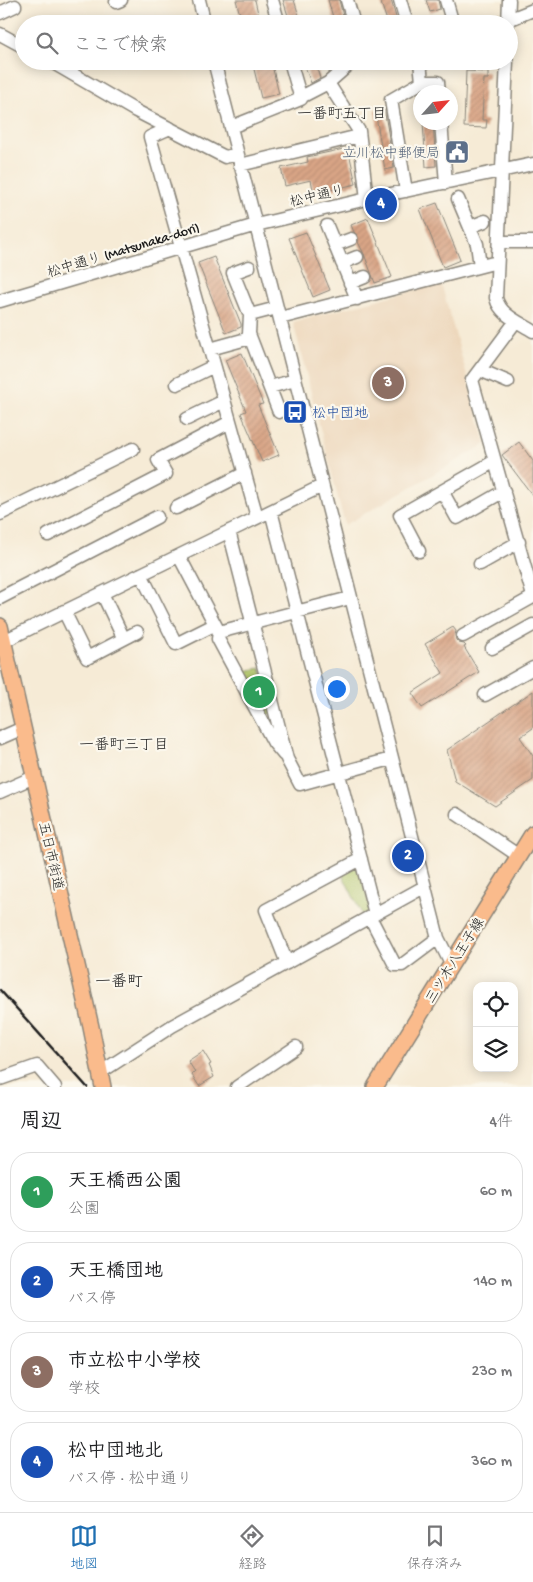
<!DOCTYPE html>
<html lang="ja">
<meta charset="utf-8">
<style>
body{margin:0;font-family:"Gochi Hand","Klee One",sans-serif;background:#f6f6f6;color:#202124}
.controls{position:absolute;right:15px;bottom:15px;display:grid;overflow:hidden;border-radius:10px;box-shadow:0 2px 12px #0003}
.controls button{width:45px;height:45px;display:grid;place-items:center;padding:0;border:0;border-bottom:1px solid #e0e0e0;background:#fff;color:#202124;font:25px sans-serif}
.compass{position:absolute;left:413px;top:85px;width:45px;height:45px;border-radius:50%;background:#fff;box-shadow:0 2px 12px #0003;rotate:63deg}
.you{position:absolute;left:336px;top:688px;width:18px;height:18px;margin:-12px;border:4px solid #fff;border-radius:50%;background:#1a73e8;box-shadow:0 0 0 8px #1a73e833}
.badge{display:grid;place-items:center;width:32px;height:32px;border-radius:50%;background:#1f6fb2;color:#fff;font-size:16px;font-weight:700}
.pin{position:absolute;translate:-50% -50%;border:2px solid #fff;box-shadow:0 1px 5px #0006}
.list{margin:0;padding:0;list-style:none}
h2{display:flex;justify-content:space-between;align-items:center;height:65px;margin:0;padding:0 20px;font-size:21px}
h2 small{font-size:16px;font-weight:400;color:#757577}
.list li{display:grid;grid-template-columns:32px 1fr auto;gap:15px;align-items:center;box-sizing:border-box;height:80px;margin:0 10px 10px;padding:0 10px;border:1px solid #e0e0e0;border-radius:20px}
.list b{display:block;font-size:19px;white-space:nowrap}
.list p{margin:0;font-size:16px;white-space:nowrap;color:#757577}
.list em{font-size:16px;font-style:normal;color:#757577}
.icon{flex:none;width:28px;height:28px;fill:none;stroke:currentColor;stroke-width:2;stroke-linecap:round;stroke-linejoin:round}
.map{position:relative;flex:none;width:533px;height:1087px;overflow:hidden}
.search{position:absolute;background:#fff;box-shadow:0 2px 12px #0003;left:15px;right:15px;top:15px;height:55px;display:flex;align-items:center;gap:12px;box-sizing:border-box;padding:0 18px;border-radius:28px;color:#757577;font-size:19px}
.sheet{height:425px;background:#fff}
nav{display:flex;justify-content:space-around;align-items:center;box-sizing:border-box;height:70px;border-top:1px solid #e0e0e0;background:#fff;font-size:14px;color:#757577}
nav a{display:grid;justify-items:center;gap:2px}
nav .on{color:#1f6fb2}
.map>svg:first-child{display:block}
</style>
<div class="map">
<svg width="533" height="1087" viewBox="0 0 533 1087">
<defs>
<pattern id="building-hatch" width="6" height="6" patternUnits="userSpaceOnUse" patternTransform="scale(1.25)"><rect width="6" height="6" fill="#d9a586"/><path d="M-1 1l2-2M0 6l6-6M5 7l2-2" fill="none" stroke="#ba8d73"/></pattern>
</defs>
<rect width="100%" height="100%" fill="#fbf7ec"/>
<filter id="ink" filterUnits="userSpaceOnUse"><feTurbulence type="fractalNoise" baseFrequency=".02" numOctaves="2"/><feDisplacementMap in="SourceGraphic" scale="10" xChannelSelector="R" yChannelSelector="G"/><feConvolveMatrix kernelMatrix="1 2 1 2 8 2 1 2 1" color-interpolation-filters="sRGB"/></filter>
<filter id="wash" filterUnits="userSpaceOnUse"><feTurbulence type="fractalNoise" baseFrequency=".0096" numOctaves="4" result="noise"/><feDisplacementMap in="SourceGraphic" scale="20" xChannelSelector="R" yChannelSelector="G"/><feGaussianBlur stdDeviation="1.12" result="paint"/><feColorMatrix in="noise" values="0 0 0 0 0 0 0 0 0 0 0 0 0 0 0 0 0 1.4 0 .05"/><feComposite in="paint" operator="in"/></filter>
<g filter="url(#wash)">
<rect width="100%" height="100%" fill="#f6ebd6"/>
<path fill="#edd7bb" d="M441 283 486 444 345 525 293 322Z"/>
<path fill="#afc468" stroke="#667042" d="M261 668 273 713 262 716 239 672Z
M358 862 371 910 363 916 341 872Z"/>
<g id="blocks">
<path fill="url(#building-hatch)" d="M236 0H255L259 18 242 22Z
M283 0H294L300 19 290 22Z
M328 0H339L345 24H335Z
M380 0H391L398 24H388Z
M426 0H438L440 9 430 12Z
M252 61H271L279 94 261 98Z
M303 61H315L320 78 311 83Z
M466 71 488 72V79H484L482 120H487L486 128 464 127Z
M384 108 394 168 385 170 375 110Z
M423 122H433L436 166 426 167Z
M348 148 356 184 314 194 311 180 285 186 281 168 308 162 307 157Z
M437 203 460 260 443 267 420 209Z
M368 218 392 277 375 283 364 254 358 242V236L354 232 351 225Z
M306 232 330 290 313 297 289 238Z
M214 257 241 324V327L226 333 198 263Z
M242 353 263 404 258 405 279 455 262 462 241 413 246 411 225 360Z
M519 442 533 461V496L502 455Z
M453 627 456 631 455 635 456 640 459 643 464 644 466 646 464 647 479 672 422 708 412 693 443 673 425 644Z
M533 691V728L520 737 533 756V780L495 806 455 781 447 750Z
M203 1051 211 1064 209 1065 214 1077 199 1086 192 1075 195 1072 188 1061Z"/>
</g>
</g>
<g filter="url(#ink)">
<use href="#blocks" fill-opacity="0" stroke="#898479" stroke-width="1"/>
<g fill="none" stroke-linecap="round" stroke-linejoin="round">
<defs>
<path id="minor" d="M199 0 205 24
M272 0 279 24
M347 0 354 24
M400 0 407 24
M446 0 453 24
M116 2 121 0
M0 13 15 6
M508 20 533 10
M508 24 509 0
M0 34 24 47
M50 61 136 111 225 157 237 154
M214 61 438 938 451 964
M507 61 496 298C500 315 519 322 533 331
M422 82H438L439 92
M328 83 344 108
M301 97 328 83 353 61
M346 111 359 131 367 199
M441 122 446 183
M231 127 301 99 290 61
M170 128 150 137 257 517
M240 165 359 136
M406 191 391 100 422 82 420 61
M458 199 477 244 480 266
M327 226 357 299
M470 227 485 221
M499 242H533
M335 245 351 239
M342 263 357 257
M249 267 233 273 250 315 249 334 279 412
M350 283 365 277
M0 301 256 225 367 199 533 164
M250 315 277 308
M280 318 497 262
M516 321 472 380 533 596
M210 349 250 338
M480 370 508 382
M177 384 214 366
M270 387 295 380
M187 419 224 401
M442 491 457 518 504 491
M176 508 245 473
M271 511 375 914
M0 514 133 449
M229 531 287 759 300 784 391 759
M48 535 166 474 158 460 230 422
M419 551 400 515 495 461
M179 556 219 632 218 639 274 743 284 755
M480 564 519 542
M141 574 176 644 214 625
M102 593 121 633
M0 598 157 517
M64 611 87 658 137 632
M219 632 350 598
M463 636 533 597
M4 641 322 486
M492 648 533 625
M485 695 533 668
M0 738 23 728
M0 792 34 777
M457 814 519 856
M370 917 395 965H402L438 938
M287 963 266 910 361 859
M101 1072 172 1026 424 887
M0 1079 37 1066 55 1087
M237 1087 296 1047"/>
<path id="major" d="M0 626 91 1027 103 1087
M375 1087 533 833"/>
</defs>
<use href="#minor" stroke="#898479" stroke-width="15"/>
<use href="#major" stroke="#898479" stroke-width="18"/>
<use href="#minor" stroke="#fff" stroke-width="12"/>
<use href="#major" stroke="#fabb8c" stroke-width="15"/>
<path stroke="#1c1c1c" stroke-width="2.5" d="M0 990 87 1087"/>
</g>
</g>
<defs>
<symbol id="civic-square" viewBox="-11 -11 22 22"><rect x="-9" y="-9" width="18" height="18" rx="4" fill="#5c6f8a" stroke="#fbf7ec"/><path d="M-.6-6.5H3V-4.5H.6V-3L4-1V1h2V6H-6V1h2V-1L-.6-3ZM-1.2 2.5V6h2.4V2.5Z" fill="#fff"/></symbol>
<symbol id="bus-square" viewBox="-11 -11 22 22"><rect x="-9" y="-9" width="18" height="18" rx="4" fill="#1a4fb4" stroke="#fbf7ec"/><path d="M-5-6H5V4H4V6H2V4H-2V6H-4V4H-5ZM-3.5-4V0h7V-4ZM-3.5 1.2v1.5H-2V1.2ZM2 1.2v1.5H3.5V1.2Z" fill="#fff"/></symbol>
</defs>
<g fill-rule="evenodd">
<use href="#civic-square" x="443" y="138" width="28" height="28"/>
<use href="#bus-square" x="281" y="398" width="28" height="28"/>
</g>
<g text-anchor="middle" stroke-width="4.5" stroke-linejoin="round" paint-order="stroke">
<g font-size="14" fill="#4e5e75" stroke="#fbf7ec" text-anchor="end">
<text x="440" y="157">立川松中郵便局</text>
</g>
<g font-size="14" fill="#1c1c1c" stroke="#fbf7ec">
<text transform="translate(317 195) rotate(-13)" y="5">松中通り</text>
<text transform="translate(123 249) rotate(-17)" y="5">松中通り (Matsunaka-dori)</text>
<text transform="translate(52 856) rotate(77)" y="5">五日市街道</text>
<text transform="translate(454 960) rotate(-58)" y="5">三ツ木八王子線</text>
</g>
<g font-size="14" fill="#164399" stroke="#fbf7ec" text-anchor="start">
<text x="312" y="417">松中団地</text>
</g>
<g font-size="15" fill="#1c1c1c" stroke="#fbf7ec">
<text x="342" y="118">一番町五丁目</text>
<text x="124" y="749">一番町三丁目</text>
</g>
<g font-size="16" fill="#1c1c1c" stroke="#fbf7ec">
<text x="119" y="986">一番町</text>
</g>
</g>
</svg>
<div class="controls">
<button><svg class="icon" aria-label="locate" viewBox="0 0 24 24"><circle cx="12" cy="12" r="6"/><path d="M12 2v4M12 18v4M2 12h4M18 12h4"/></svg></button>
<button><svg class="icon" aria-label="layers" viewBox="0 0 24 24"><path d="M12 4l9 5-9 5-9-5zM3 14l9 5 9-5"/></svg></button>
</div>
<svg class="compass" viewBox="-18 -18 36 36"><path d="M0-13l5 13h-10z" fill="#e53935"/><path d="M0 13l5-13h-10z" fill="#757577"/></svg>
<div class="you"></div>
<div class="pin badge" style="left:259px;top:692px;background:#2e9e5b">1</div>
<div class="pin badge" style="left:408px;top:856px;background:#1a4fb4">2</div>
<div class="pin badge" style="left:388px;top:383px;background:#8d6e63">3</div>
<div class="pin badge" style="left:381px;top:204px;background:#1a4fb4">4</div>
<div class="search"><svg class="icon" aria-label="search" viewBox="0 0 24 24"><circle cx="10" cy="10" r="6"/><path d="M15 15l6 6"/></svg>ここで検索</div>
</div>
<section class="sheet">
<h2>周辺<small>4件</small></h2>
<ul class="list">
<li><span class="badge" style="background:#2e9e5b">1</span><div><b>天王橋西公園</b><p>公園</p></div><em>60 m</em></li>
<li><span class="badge" style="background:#1a4fb4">2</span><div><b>天王橋団地</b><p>バス停</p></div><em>140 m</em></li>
<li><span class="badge" style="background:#8d6e63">3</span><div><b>市立松中小学校</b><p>学校</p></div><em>230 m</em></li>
<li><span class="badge" style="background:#1a4fb4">4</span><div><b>松中団地北</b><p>バス停 · 松中通り</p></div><em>360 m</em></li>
</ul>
</section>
<nav>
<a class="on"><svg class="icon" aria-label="map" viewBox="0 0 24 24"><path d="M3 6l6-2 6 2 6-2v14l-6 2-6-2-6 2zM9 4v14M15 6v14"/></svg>地図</a>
<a><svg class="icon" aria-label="directions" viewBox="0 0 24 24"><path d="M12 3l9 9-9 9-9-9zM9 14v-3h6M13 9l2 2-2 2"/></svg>経路</a>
<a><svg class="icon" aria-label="saved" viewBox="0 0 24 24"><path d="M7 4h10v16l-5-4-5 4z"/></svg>保存済み</a>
</nav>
